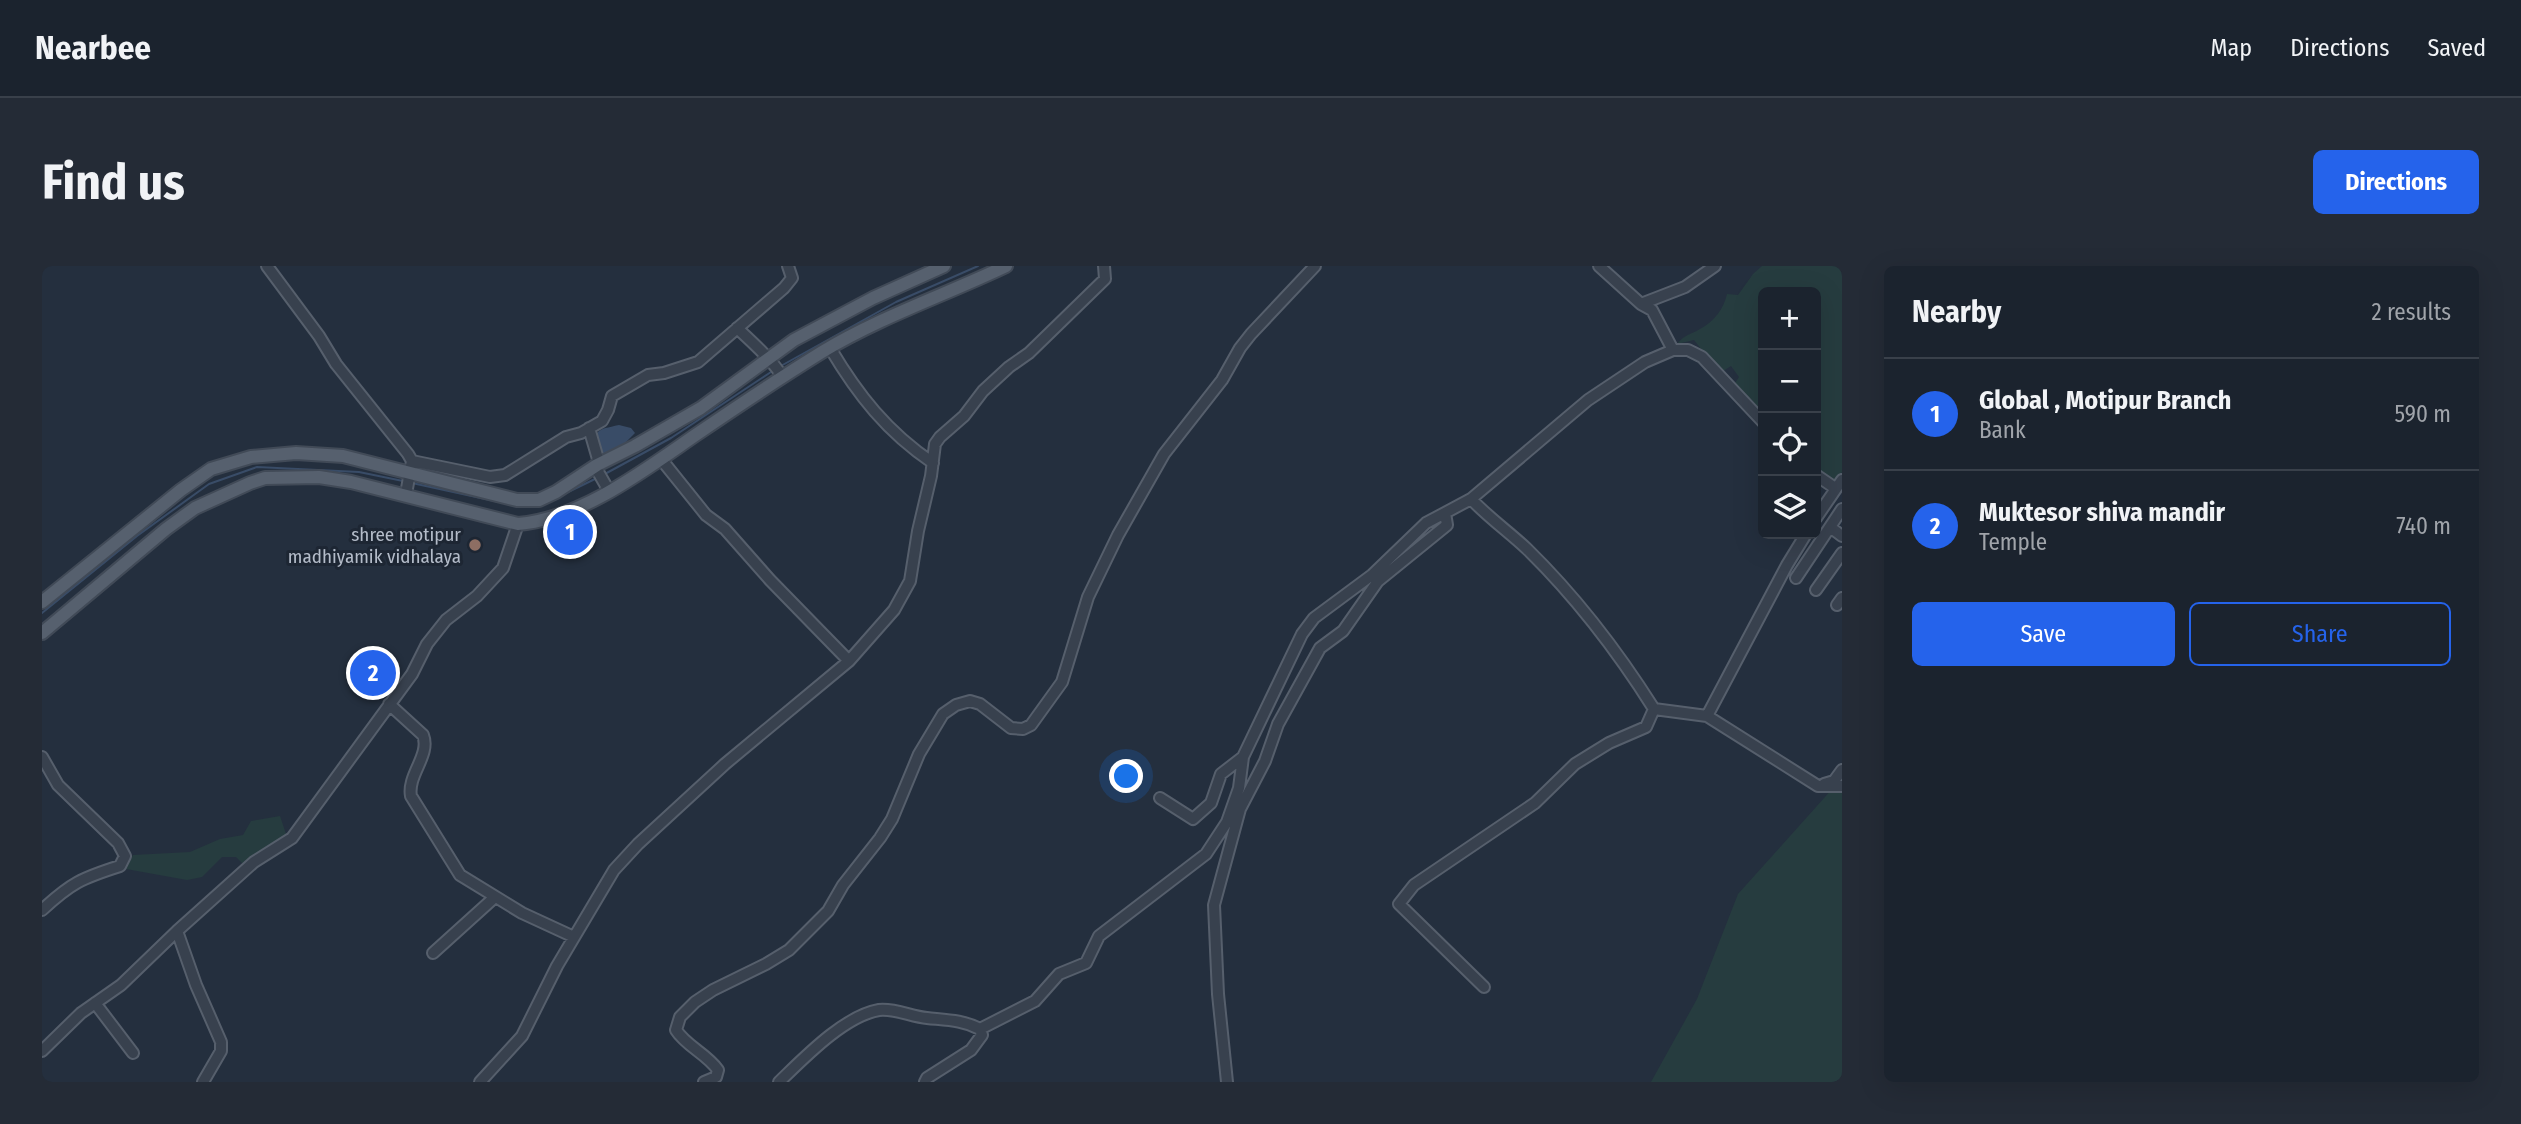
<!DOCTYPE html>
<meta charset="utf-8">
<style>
body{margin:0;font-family:"Fira Sans Condensed",sans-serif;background:#242b36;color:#f1f3f6}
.controls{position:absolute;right:21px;top:21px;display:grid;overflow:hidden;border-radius:10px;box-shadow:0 7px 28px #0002}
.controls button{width:63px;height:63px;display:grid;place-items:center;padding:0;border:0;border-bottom:2px solid #39404a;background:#1b232e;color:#f1f3f6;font:35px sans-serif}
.you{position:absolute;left:1085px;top:511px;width:24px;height:24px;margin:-18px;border:5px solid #fff;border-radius:50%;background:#1a73e8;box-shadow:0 0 0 10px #1a73e833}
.badge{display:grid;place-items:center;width:46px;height:46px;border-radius:50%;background:#2563eb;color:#fff;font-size:23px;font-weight:700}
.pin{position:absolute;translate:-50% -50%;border:4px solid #fff;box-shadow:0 2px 7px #0006}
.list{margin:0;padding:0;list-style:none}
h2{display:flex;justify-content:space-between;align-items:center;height:91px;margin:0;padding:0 28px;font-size:30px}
h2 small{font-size:23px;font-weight:400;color:#a0a4aa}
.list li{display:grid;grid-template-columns:46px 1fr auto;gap:21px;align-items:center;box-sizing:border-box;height:112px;padding:0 28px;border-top:2px solid #39404a}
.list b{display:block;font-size:26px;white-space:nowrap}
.list p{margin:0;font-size:23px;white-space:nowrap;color:#a0a4aa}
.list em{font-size:23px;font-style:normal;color:#a0a4aa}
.actions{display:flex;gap:14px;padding:21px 28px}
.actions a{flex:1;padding:16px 0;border:2px solid #2563eb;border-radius:10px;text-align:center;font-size:24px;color:#2563eb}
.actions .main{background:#2563eb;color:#fff}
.icon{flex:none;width:38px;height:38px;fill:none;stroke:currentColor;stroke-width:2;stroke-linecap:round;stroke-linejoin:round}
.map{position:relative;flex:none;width:1800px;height:816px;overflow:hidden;border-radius:10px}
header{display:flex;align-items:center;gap:42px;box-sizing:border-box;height:98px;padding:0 35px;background:#1b232e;border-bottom:2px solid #39404a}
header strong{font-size:33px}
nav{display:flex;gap:38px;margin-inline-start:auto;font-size:24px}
.intro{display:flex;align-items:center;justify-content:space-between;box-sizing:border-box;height:168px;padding:0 42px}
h1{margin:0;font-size:49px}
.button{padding:18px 32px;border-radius:10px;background:#2563eb;color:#fff;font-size:24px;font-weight:700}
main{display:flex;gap:42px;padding:0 42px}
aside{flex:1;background:#1b232e;border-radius:10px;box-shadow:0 7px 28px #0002}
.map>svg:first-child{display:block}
</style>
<header>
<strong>Nearbee</strong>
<nav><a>Map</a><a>Directions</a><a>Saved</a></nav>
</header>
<div class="intro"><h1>Find us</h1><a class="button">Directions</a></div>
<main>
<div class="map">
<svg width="1800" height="816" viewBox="0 0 1800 816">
<rect width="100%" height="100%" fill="#242f3e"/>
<path fill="#263c3f" d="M1720 0H1800V206L1791 220 1774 207V26H1721V146L1719 148 1691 120 1697 111 1689 100 1678 107 1652 74 1635 78C1643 68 1648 69 1658 63 1672 56 1682 42 1685 28L1696 29 1711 8Z
M1800 512V816H1609L1655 733 1696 628Z
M238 550 244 568 204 601 194 591H180L160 611 145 614 84 603 91 589 148 586 178 573 201 569 209 555Z"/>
<path fill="#394c67" d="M577 159 589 162 593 167 578 182 563 188 558 186C550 163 555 164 577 159Z"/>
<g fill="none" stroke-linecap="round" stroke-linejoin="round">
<path stroke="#394c67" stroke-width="2" d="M737 101 854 36 936 0
M561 209 629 172 729 106
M370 217 457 236
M520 229 553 213
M0 347 95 270 167 218 215 201 317 206 361 215"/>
<defs>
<path id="minor" d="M225 0 277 70 294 98 366 188 370 195 364 228
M1557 0 1599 38 1610 44 1631 84 1603 96 1546 134 1429 233C1447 252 1467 266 1485 283 1534 331 1576 386 1612 443L1665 450 1776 520H1800
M1599 38 1643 21 1673 0
M695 62C712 78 728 92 741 111
M788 82C816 129 845 166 891 197
M1631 84H1646L1660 91 1721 156
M547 162 556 193 555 204 567 225
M619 193 664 249 683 263 728 314 807 395
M370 195 448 211 463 209 524 171 539 167 560 155 566 144 570 130 606 109 622 107 656 96 742 22 750 12 746 0
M1774 209 1793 222
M1774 252 1800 214
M1788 261 1800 270
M1754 312 1800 243
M1774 324 1800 287
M1795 339 1800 332
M347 438 381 469C389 489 365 509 369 530L418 609 480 647 532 671
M1665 450 1745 299 1764 268
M0 491 16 519 76 577 83 590 78 600C40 612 29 617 0 644
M1782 518 1792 515 1800 504
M1118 532 1151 553 1169 537 1179 508 1201 491
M391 687 453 631
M1442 721 1357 638 1372 619 1493 537 1533 498 1567 477 1604 461 1612 443
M53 737 91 787
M0 785 39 747 79 719 135 665
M161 816 179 785V776L154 719 135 665 212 596 250 572 370 408 385 378 404 354 435 330 461 302 476 258
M438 816 480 770 515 700 572 604 596 578 683 498 807 395 852 344 868 315 876 265 889 210 893 178 898 171 922 150 941 125 967 101 987 87 1063 13 1062 0
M662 816 674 811 676 804C665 788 644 780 634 764L638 751 653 736 671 724 724 698 747 684 786 645 801 619 838 572 850 553 877 488 901 448 914 439 928 435 938 438 969 462 981 463 989 459 1020 416 1046 331 1076 269 1122 188 1180 114 1198 82 1209 68 1273 0
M737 816C762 792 802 750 837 744 853 742 870 751 885 752 904 754 921 754 938 763
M883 816 885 812 929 784 940 769 938 763 993 735 1017 708 1044 697 1057 670 1164 588 1185 556 1197 522 1201 491 1260 368 1272 352 1330 309 1384 257 1429 233
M1185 816 1176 728 1172 639 1198 543 1223 495 1236 458 1278 382 1301 365 1336 315 1405 259 1403 247"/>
<path id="major" d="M0 336 139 224 169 203 209 191 254 187 301 190 475 234H497L514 226 555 199 593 180 659 142 752 74 831 32 902 0
M0 367 124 263 153 242 208 217 223 212 277 211 309 216 476 258C539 253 604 203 655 168 696 140 738 112 780 86 838 51 903 29 964 0"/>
</defs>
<use href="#minor" stroke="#565f6c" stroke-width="14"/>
<use href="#major" stroke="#414a57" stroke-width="16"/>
<use href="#minor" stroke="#38414e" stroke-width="10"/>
<use href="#major" stroke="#56606e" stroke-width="12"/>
</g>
<circle fill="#8d6e63" stroke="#1d2633" stroke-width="2.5" cx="433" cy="279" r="7"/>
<g text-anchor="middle" stroke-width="6" stroke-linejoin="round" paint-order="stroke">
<g font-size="19" fill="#b4bcc9" stroke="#1d2633" text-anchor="end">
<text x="419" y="275">shree motipur<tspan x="419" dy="22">madhiyamik vidhalaya</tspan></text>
</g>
</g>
</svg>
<div class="controls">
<button>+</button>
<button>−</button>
<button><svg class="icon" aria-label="locate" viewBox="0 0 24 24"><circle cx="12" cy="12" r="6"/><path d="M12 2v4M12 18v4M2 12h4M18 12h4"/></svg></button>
<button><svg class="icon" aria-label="layers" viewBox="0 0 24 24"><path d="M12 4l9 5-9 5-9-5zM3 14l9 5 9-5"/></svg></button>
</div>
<div class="you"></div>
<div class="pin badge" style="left:528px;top:266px">1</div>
<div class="pin badge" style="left:331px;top:407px">2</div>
</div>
<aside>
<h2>Nearby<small>2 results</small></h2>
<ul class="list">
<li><span class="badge">1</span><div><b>Global , Motipur Branch</b><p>Bank</p></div><em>590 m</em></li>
<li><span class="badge">2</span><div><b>Muktesor shiva mandir</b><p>Temple</p></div><em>740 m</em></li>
</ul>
<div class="actions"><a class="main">Save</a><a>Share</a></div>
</aside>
</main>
